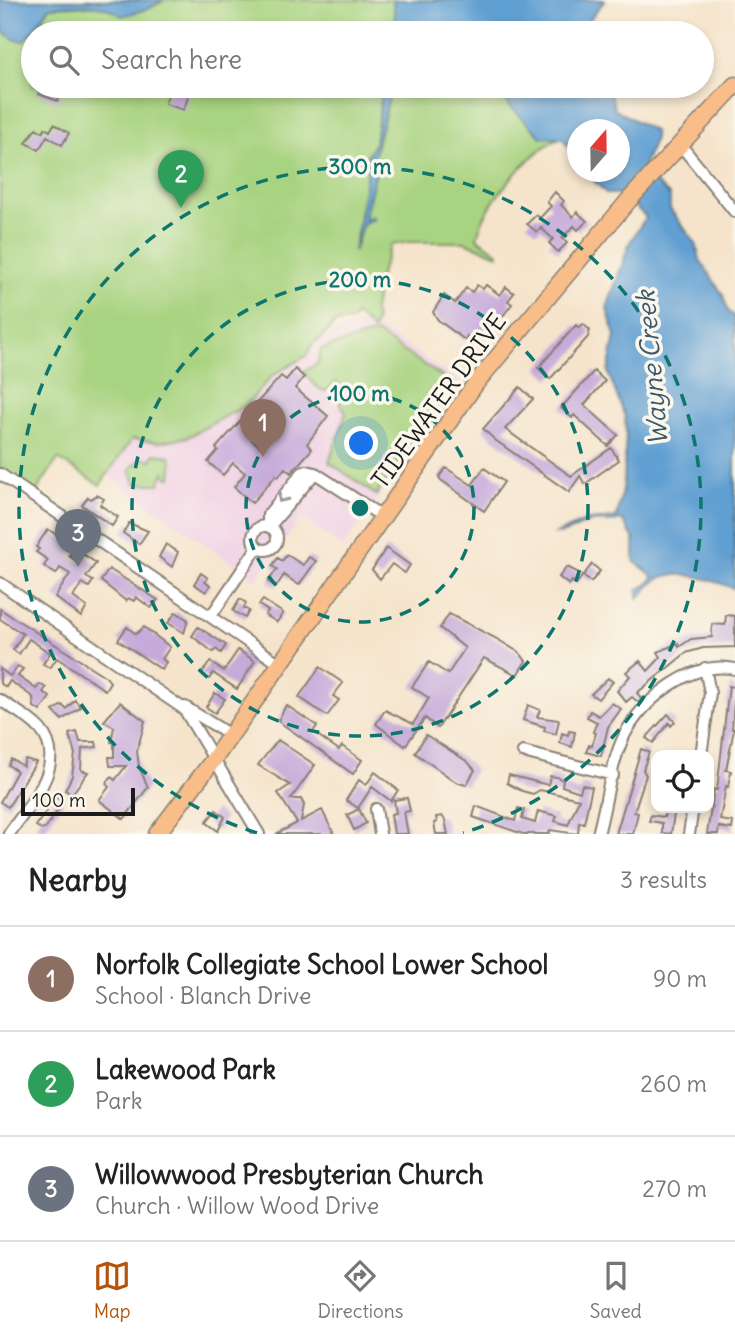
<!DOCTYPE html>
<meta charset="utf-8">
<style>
body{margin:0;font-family:Delius,sans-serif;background:#f2f2f2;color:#222}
.controls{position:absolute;right:21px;bottom:21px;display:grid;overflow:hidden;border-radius:14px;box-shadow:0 4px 10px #0003}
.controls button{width:63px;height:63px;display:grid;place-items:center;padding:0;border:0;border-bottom:2px solid #e0e0e0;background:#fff;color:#222;font:35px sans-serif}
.compass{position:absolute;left:567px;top:119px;width:63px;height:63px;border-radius:50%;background:#fff;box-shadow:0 4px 10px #0003;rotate:20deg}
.scale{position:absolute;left:21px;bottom:18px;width:114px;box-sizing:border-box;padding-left:7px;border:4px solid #1c1c1c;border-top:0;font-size:19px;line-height:24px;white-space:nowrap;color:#1c1c1c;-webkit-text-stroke:5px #fbf7ec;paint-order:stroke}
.you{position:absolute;left:362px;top:444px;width:24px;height:24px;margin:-18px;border:5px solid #fff;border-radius:50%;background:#1a73e8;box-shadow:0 0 0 10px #1a73e833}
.badge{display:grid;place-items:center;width:46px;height:46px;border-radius:50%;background:#b45309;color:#fff;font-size:23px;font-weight:700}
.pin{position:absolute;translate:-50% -58px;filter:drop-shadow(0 2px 4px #0008)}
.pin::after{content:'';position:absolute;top:37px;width:24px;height:21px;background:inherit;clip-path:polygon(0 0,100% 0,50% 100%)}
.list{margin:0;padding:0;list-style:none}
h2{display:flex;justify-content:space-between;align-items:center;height:91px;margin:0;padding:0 28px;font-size:30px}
h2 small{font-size:23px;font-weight:400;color:#767676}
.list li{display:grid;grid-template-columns:46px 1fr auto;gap:21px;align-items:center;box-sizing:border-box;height:105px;padding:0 28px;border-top:2px solid #e0e0e0}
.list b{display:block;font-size:26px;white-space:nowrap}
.list p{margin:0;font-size:23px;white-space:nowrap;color:#767676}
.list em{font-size:23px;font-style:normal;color:#767676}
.icon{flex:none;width:38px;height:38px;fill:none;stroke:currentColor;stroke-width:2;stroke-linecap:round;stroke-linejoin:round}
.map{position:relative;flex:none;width:735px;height:834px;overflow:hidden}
.search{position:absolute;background:#fff;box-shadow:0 4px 10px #0003;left:21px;right:21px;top:21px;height:77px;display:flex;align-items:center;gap:18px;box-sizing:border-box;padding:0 24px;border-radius:38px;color:#767676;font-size:26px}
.sheet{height:406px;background:#fff}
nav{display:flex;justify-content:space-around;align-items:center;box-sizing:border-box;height:98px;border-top:2px solid #e0e0e0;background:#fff;font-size:19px;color:#767676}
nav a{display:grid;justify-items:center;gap:4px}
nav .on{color:#b45309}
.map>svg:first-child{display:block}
</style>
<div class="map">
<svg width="735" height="834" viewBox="0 0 735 834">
<rect width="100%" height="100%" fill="#fbf7ec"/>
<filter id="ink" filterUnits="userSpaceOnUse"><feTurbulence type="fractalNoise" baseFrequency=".0143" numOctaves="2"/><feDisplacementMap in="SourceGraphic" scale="14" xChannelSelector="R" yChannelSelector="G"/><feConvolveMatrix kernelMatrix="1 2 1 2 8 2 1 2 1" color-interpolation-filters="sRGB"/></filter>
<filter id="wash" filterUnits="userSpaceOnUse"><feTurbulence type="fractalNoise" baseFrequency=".00686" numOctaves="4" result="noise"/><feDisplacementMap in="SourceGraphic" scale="28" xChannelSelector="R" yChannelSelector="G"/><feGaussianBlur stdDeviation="1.57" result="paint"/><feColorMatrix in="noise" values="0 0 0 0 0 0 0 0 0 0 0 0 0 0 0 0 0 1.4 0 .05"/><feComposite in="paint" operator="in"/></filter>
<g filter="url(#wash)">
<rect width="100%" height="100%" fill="#f5e4cb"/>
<path fill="#f0d0e4" d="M374 324 458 381 343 548 301 518 256 580 107 475 132 439 164 436 307 346 350 326Z"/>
<path fill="#a8d380" stroke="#62784e" stroke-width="2" d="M165 0H393L395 18 391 33H33V86H383L375 143 366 156 370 162 355 245 363 224 371 218 365 220V215L376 171 373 160 392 86H459L450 91 472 98H504L541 137 559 138C528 153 484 204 477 238L499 253 498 255 465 242H409L391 245 379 278 374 311 376 320 373 330 356 315 351 321 335 323 321 339 313 343 306 356 273 375 246 405 188 437 159 442 132 439 100 485 58 459 33 496 0 474V22L31 35 50 7 103 5 148 9Z
M376 333 452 383 376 495 329 462 346 413 336 395 342 387 337 383 325 391 318 388 303 372 318 363 321 349Z
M154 454 170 456 172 463 171 477H166L164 472 159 484H135L130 469 141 458 151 460Z"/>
<path fill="#619fd2" stroke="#3e5e77" stroke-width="2" d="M0 0H164L148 9 122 16C99 0 79 6 50 7L25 41 16 40 3 32Z
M393 0H605L591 18 587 33H391L395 18Z
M383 86H392L373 160 376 171 365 215V220L372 216 374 219 363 224 354 252 369 160 362 165 375 143Z
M459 86H608L615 109 654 131C656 148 643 156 643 171L670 196V209L696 244 700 260 723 295 728 311 735 317V589C716 581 678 568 658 579 650 584 646 592 638 598V590L649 583 653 576 634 561V539L622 520C610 524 598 520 588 523 578 526 566 535 556 534L587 520 616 518 623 489 626 433 625 417 608 372 615 336 607 308 630 242 646 217 622 194H607L585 172H620V130H578L577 161 563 139 541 137C528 123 515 112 503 98H472L449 91Z"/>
<g id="blocks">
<path fill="#c6aada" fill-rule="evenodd" d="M41 86H64L58 101 38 94Z
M171 86H191L184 110 165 104Z
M54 124 69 133 62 145 47 136 39 150 26 143 36 128 43 132 45 128 50 131Z
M555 192 564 201 561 205 573 217 577 212 587 221 578 230 574 226 562 238 567 243 558 252 549 243 553 239 541 228 537 232 527 224 536 215 540 218 551 206 547 202Z
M477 285 483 289 486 285 500 295 506 287 514 293 508 301 512 304 493 329 487 325 476 341 467 336 465 340 438 320 433 312 444 295 455 303 466 288 472 292Z
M583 324 590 330 588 337 550 379 538 368 576 325 579 328Z
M295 369 304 377 295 388 328 416 307 444 312 449 291 473 285 468 278 477 276 475 252 503 234 487 245 473 233 463 223 475 208 462 218 450 216 448 281 376 286 380ZM269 419 280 428 262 448 252 440Z
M594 371 605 381 584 405 618 435 608 446 574 415 572 418 561 408Z
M520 387 533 399 505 429 571 476 611 448 619 460 585 484 580 476 569 492 495 440 483 429Z
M446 468 472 485 484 468 504 482 484 511 441 480 439 477Z
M97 495 104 499 100 505 118 517 112 526 82 505 88 497 91 499Z
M129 523 148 531 139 544 123 533Z
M48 529 74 547 69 556 78 562 83 554 96 563 86 577 93 581 89 587 82 583 73 597 87 607 81 617 55 597 70 574 60 568 56 574 44 566 48 560 36 552 39 549 36 547Z
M166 544 178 552 172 567 159 557Z
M386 548 410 565 405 573 392 564 380 579 372 570Z
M287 555 303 565 309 557 316 561 299 585 284 575 276 587 268 582 277 569 272 566 278 558 282 561Z
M592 564 600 571 591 582 583 576Z
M567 567 583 575 576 584 572 581 569 585 559 577Z
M109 569 158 600 151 608 136 597 134 601 128 598 126 601 101 581Z
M201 573 208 578 205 582 210 585 206 592 194 584Z
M240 599 246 603 244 608 249 611 245 618 233 611Z
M263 600 283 613 277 622 265 615 268 611 259 605Z
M0 609 106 677 110 682 105 690 57 658 50 668 43 664 50 653 29 639 19 654 13 650 23 634 0 619Z
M176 612 188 620 184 633 168 623Z
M449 614 497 639 520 653 526 661 517 675 484 658 438 728 425 718 405 746 376 724 385 710 413 724 429 698 412 687 429 662 448 674 465 648 440 628Z
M726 615 735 616V647L703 648 686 653 637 693 642 699 638 702 632 697 626 702 617 691 630 676 626 672 640 661 648 671 661 657 658 652 678 643 679 647 691 639 712 637V624L725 625Z
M127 627 136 634 144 627 170 647 162 659 166 662 162 670 118 640Z
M198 627 226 645 221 653 216 649 213 652 192 636Z
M238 650 255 661 237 689 213 673 209 679 201 674 210 662 224 671Z
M18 666 23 669 18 676 36 689 40 684 46 688 43 692 50 697 40 711 34 707 33 697 10 681 6 687 0 683V669L10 676Z
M320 667 343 683 333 696 339 700 327 716 299 697Z
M608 678 613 682 598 699 591 694Z
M729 686 735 687 732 729H734L726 770 731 771 728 787 726 786 720 820 733 822 732 829 719 827 718 834H707L714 789 717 790Z
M215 693 225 699 215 713 206 707Z
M75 700 81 707 62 720 53 711 62 705 66 709Z
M120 702 145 721 137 751 139 767 148 787 124 819 99 800 109 787 106 784 111 777 115 780 126 766H110L109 757H114V742H111L114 727 104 721Z
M612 703 621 709 608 727 601 756 586 752 589 745 592 746 596 733 593 732 597 722 587 717 590 711 599 716Z
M286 705 317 726 313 732 339 750 342 746 362 760 353 774 278 721Z
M528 705 540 710 537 717 559 720 556 734 544 731 545 727 523 720Z
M668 714 675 722 671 726 669 723 653 743 646 738Z
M569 731 575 732 572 747 560 743 562 733 568 735Z
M77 732 80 742H96L97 747 82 749 81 770 88 772 72 794 65 790 72 776 75 754 69 734Z
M426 735 468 762 475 770 466 785 456 782 415 753Z
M278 740 315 765 291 799H301L304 805 301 821 322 810 334 834H276L297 823 278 793 290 785 258 765Z
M641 749 649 752 643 770 646 775 634 812 638 813 633 834H616Z
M11 759 23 766 25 759 36 762 8 807 0 802 17 771 8 765Z
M375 772 398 790 391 801 372 787 358 808 346 800 359 780 366 785Z
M509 775 548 785 550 776 557 777 563 780 562 786 580 792 582 785 592 787 584 823 579 822 578 834 550 830 549 834H523L473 817 476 806 515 821 518 808 524 810 522 819 535 823 538 811 557 816 555 821 568 825 579 799 540 790 533 794 522 791 507 783Z
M56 797 63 803 45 829H41L36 826Z
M407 798 410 811 404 812 408 834H394L391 814 396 813 394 800Z
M666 808H675L671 834 662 833V823L649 821 651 815 664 817Z
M359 809 366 823 354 830 347 815Z
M216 810 225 817 218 831 206 822Z
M442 816 445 820 448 834H436L434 823 437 822 436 817Z"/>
</g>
</g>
<g filter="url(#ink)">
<use href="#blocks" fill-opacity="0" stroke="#888074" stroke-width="2"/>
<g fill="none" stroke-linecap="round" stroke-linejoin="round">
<defs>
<path id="minor" d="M679 143 735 212
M315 473 383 517
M0 474 280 664
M253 538a12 12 0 1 1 24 0a12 12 0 1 1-24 0Z
M268 526V515L302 473 307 471 315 473 269 527
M0 583 184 709 259 834
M211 616 257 548
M0 700C13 709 29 717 40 729 70 764 28 805 9 834
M185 707 230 735
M523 752 613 775
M701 755 710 693 705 668
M376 809 380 834
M598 834C607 802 610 764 625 734 644 698 693 660 735 669
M689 834 693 808"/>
<path id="highway" d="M157 834 214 759 476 383 629 200 735 85"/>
</defs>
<use href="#minor" stroke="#888074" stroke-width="14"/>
<use href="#highway" stroke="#888074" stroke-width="19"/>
<use href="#minor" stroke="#fff" stroke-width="10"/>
<use href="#highway" stroke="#f8bd89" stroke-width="16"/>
</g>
<defs><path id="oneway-chevron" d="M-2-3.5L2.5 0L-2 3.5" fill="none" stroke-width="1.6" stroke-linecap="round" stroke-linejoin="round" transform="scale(1.75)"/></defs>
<use stroke="#999" href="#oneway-chevron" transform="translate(282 498) rotate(129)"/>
</g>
<g fill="none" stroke="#0f766e" stroke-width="3.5" stroke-dasharray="12 9">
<circle cx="360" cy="508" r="114"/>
<circle cx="360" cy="508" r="228"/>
<path d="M257 833A341 341 0 1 1 463 833"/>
</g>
<g text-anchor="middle" stroke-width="7" stroke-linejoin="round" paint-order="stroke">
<g font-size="24" fill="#1c1c1c" stroke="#fbf7ec">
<text transform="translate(439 401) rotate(-54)" y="8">TIDEWATER DRIVE</text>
</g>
<g font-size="26" font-style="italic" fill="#3b576e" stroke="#fbf7ec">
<text transform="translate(652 368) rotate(-95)" y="9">Wayne Creek</text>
</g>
</g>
<circle cx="360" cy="508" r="10" fill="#0f766e" stroke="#fbf7ec" stroke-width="3.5"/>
<g font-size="21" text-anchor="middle" font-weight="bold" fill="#0f766e" stroke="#fbf7ec" stroke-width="7" stroke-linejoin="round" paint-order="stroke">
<text x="360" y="174">300 m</text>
<text x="360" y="287">200 m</text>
<text x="360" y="401">100 m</text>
</g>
</svg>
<div class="controls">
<button><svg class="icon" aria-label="locate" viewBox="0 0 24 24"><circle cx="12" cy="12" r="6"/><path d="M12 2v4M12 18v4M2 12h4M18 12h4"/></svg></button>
</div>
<svg class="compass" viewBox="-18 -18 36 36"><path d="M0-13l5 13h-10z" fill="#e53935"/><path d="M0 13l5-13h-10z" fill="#767676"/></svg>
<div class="scale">100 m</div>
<div class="you"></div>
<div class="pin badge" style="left:263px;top:457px;background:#8d6e63">1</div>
<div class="pin badge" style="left:181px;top:208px;background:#2e9e5b">2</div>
<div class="pin badge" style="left:78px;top:567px;background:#6b7280">3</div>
<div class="search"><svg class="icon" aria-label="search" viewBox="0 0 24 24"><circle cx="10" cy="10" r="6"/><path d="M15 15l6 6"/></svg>Search here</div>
</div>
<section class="sheet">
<h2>Nearby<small>3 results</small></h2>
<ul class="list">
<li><span class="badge" style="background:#8d6e63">1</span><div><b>Norfolk Collegiate School Lower School</b><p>School · Blanch Drive</p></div><em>90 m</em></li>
<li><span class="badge" style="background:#2e9e5b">2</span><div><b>Lakewood Park</b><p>Park</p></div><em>260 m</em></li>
<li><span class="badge" style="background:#6b7280">3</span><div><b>Willowwood Presbyterian Church</b><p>Church · Willow Wood Drive</p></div><em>270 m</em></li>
</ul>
</section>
<nav>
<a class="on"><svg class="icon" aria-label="map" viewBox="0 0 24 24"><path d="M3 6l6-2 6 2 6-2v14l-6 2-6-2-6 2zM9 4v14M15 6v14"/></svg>Map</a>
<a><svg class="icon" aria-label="directions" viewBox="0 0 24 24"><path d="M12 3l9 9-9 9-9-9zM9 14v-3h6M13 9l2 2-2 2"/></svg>Directions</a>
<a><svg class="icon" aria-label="saved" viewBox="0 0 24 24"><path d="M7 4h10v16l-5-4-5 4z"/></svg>Saved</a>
</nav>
